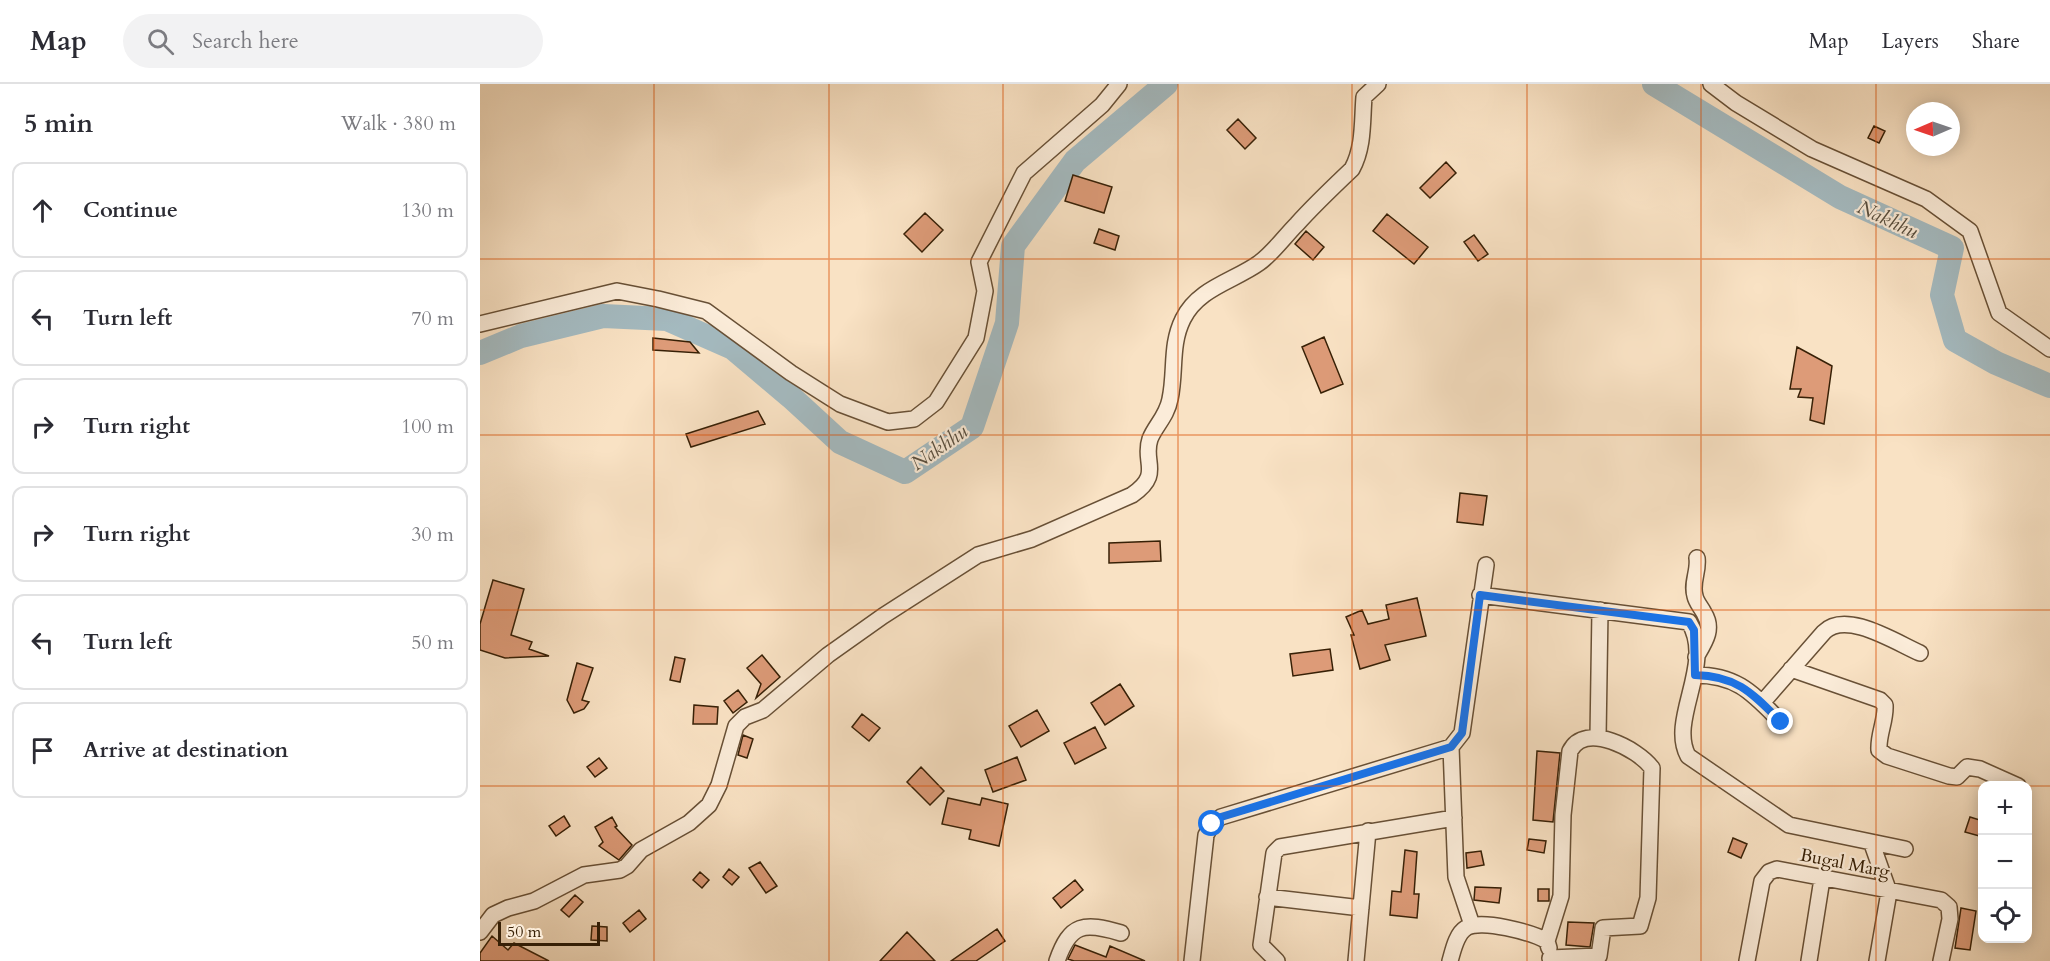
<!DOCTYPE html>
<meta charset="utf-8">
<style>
body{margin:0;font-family:Cardo,serif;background:#f2f2f3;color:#2b2b33}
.controls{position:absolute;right:18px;bottom:18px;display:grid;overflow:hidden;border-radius:12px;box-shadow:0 3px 15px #0003}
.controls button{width:54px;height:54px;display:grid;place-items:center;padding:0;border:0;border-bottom:2px solid #e1e1e2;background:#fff;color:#2b2b33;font:30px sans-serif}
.compass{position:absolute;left:1426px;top:18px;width:54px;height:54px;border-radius:50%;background:#fff;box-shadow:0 3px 15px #0003;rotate:268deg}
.scale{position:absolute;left:18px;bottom:15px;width:102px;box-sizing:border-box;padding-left:6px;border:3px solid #372006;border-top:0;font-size:16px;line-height:21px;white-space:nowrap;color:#372006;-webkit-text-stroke:4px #fbecd9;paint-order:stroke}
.stop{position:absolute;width:18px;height:18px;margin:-14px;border:4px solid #1a73e8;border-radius:50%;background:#fff}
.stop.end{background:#1a73e8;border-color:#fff;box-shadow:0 2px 6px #0008}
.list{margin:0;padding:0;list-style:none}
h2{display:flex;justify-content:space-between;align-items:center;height:78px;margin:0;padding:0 24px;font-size:26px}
h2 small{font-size:20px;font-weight:400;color:#7c7c81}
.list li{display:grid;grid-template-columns:39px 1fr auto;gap:18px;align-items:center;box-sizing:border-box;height:96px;margin:0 12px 12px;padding:0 12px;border:2px solid #e1e1e2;border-radius:12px}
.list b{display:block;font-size:22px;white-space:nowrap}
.list em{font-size:20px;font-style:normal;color:#7c7c81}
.icon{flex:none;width:33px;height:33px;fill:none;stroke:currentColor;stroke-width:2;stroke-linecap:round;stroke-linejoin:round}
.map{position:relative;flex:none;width:1570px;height:877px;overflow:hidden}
header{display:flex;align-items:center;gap:36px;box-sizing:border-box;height:84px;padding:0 30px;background:#fff;border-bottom:2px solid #e1e1e2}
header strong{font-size:28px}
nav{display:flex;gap:33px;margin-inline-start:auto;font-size:21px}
.search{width:420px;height:54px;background:#f2f2f3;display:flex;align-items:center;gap:15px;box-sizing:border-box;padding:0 21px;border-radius:33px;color:#7c7c81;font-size:22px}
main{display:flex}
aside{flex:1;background:#fff}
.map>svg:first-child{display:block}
</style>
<header>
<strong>Map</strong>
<div class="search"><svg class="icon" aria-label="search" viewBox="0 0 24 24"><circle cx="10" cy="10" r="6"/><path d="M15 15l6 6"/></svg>Search here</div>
<nav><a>Map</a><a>Layers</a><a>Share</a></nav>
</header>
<main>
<aside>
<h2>5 min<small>Walk · 380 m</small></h2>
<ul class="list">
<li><svg class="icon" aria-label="ahead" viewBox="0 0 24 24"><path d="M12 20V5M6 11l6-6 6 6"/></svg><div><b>Continue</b></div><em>130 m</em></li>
<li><svg class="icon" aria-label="left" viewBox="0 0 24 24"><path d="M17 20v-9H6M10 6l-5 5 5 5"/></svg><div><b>Turn left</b></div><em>70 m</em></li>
<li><svg class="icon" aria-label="right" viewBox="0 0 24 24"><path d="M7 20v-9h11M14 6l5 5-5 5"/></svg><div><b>Turn right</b></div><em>100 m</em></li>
<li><svg class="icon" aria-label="right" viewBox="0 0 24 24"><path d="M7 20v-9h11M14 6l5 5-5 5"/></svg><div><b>Turn right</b></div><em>30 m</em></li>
<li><svg class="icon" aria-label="left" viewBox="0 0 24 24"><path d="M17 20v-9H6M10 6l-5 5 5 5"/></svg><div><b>Turn left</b></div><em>50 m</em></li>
<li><svg class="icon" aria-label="arrive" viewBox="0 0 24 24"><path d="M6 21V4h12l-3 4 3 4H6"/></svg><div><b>Arrive at destination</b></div></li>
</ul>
</aside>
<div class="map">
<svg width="1570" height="877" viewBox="0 0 1570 877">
<rect width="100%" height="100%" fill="#f9e2c4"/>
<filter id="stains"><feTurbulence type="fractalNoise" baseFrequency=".00333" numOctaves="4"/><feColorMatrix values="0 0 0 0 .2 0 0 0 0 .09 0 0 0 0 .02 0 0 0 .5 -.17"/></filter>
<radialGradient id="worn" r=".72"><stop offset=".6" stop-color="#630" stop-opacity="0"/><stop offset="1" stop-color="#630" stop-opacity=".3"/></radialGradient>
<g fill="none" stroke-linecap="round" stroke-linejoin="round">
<path stroke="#a4bac0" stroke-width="24" d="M1174 0 1360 113 1472 164 1462 211 1475 256 1516 279 1570 302
M0 269 41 252 123 232 187 235 253 264 311 313 360 358 425 388 492 343 527 239 533 162 595 77 686 0"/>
</g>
<path fill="#dd9b78" stroke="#372006" stroke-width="1.5" d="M758 35 776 54 765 65 747 46Z
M1394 42 1405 47 1399 59 1388 54Z
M966 78 976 89 950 114 940 104Z
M593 91 632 103 624 129 585 117Z
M445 129 463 146 442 168 424 150Z
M907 130 948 163 934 180 893 147Z
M619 145 639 152 635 166 614 159Z
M826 147 844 163 833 176 815 160Z
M994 151 1008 170 998 177 984 158Z
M844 253 863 300 841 309 822 263Z
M173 254 210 258 219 269 173 266Z
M1317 263 1352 282 1344 340 1330 336 1333 314 1318 313 1321 305H1310Z
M278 327 285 340 211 363 206 350Z
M980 409 1007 412 1003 441 977 438Z
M680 457 681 477 629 479V459Z
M13 496 44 505 31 551 52 558 49 565 69 572 25 574 0 566V540Z
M937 514 946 552 905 561 910 576 880 585 871 551H874L866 533 882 526 888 540 909 535 906 521Z
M850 565 853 586 813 592 810 570Z
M282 571 300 593 276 614 281 600 267 584Z
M195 573 205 575 200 598 190 596Z
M97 579 113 584 102 616 109 618 104 625 94 629 87 616Z
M640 600 654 622 625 641 611 619Z
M258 606 267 618 253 629 244 617Z
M214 621 238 623 237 640H213Z
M557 626 569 647 541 663 529 642Z
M382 630 400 644 389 657 372 643Z
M615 643 626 664 595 680 584 659Z
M263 651 273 655 267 674 258 671Z
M1057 667 1080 669 1073 738 1053 736Z
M537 673 546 696 513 708 505 686Z
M119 674 127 684 115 693 107 683Z
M441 683 464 707 450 721 427 698Z
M468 714 500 721 502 714 528 720 519 762 489 755 491 746 462 740Z
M84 732 90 742 76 752 69 742Z
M132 733 137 742 135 743 152 761 139 776 119 762 123 758 115 743Z
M1490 733 1503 737V753L1485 748Z
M1253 754 1267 760 1261 774 1248 768Z
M1049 755 1066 757 1064 769 1047 766Z
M925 766 937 768 934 810H939L937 834 910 831 912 807 921 808Z
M1001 767 1004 781 987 784 986 769Z
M280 778 297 802 286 809 269 784Z
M249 785 259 793 252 801 243 793Z
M220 788 229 796 222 804 213 796Z
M595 796 603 806 581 824 573 814Z
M995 803 1021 804 1019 819 994 816Z
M1058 805H1069V817H1058Z
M95 811 103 818 89 833 81 826Z
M1481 824 1496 827 1490 866 1475 864Z
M159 826 166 835 150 848 143 839Z
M1088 838 1114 839 1110 863 1086 861Z
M112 842 127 843V857L111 856Z
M517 845 525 857 496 877H471Z
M427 848 455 877H400Z
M12 852 28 866 34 859 69 877H0V869Z
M595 861 626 873 630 862 665 877H594L588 875Z"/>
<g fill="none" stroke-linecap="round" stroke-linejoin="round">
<defs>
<path id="minor" d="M1231 0 1256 19 1332 65 1446 115 1490 147 1519 229 1570 265
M0 240 137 207 178 215 226 227 311 289 360 320 408 338 434 335 456 318 496 254 505 207 499 178 544 89 622 21 639 0
M1000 511 1209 538C1235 580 1188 635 1208 672L1309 741 1425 765
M1216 573C1225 558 1234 545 1224 529 1221 523 1216 518 1215 512 1211 499 1219 487 1217 474
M1311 585 1400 616 1405 621C1406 637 1398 650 1399 666L1407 672 1469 692 1477 693 1487 683 1500 685 1538 702
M1215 591C1258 591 1273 610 1301 638
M1282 619 1344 548C1366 526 1415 558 1440 569
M1118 653 1120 526
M971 663 976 793 992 841
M1392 760 1409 808 1397 877
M787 813 881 824
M0 848 13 831 28 824 54 817 104 791 140 786 147 782 161 766 209 739 229 721 239 701 256 642 265 633 283 626 348 571 403 532 498 471 552 455 652 411C683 390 662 378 670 355 675 342 687 332 690 315 696 287 690 261 703 235 718 204 754 197 779 179 793 169 805 152 817 140 834 121 853 103 872 85 884 63 882 38 884 13L898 0
M1067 857 1081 812 1083 731 1090 667C1105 637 1158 665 1172 684L1168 814 1160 842 1123 844 1119 872 1070 874
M577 877C590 839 604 838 641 849
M712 877 726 751 732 740 741 733 971 663 982 649 1006 481
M797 877 781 861 794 769 800 763 974 734
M876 877 888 747
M970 877C973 867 976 850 986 844 1000 834 1053 849 1067 857L1069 864
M1267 877 1282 797 1289 788 1297 785 1461 816 1469 823 1470 835 1461 877
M1329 877 1342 795"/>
</defs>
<use href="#minor" stroke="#685036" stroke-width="18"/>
<use href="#minor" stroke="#fbecd9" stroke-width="15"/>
</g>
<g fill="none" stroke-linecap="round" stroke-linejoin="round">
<path stroke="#1a73e8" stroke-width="8" d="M732 740 741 733 971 663 982 649 1000 511 1209 538 1214 546 1215 591C1258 592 1273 610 1301 638"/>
</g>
<path fill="none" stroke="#df560c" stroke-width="1.5" stroke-opacity="0.55" d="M174 0V877M349 0V877M523 0V877M698 0V877M872 0V877M1047 0V877M1221 0V877M1396 0V877M0 175H1570M0 351H1570M0 526H1570M0 702H1502M1548 702H1570"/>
<g text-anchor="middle" stroke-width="4.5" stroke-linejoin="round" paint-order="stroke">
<g font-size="18" fill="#372006" stroke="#fbecd9">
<text transform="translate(1365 779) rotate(11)" y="6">Bugal Marg</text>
</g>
<g font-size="20" font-style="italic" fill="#584e3e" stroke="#fbecd9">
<text transform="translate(1408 135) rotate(25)" y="7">Nakhhu</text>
<text transform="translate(459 363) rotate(-35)" y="7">Nakhhu</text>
</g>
</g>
<rect width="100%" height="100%" filter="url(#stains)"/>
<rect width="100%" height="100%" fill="url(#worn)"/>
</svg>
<div class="controls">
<button>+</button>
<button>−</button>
<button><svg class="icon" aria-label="locate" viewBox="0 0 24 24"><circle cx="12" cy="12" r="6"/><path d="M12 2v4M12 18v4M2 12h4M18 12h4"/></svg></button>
</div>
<svg class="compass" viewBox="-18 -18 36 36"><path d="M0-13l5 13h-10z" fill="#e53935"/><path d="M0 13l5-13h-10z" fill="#7c7c81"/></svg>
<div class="scale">50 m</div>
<div class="stop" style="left:732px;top:740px"></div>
<div class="stop end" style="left:1301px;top:638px"></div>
</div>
</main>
